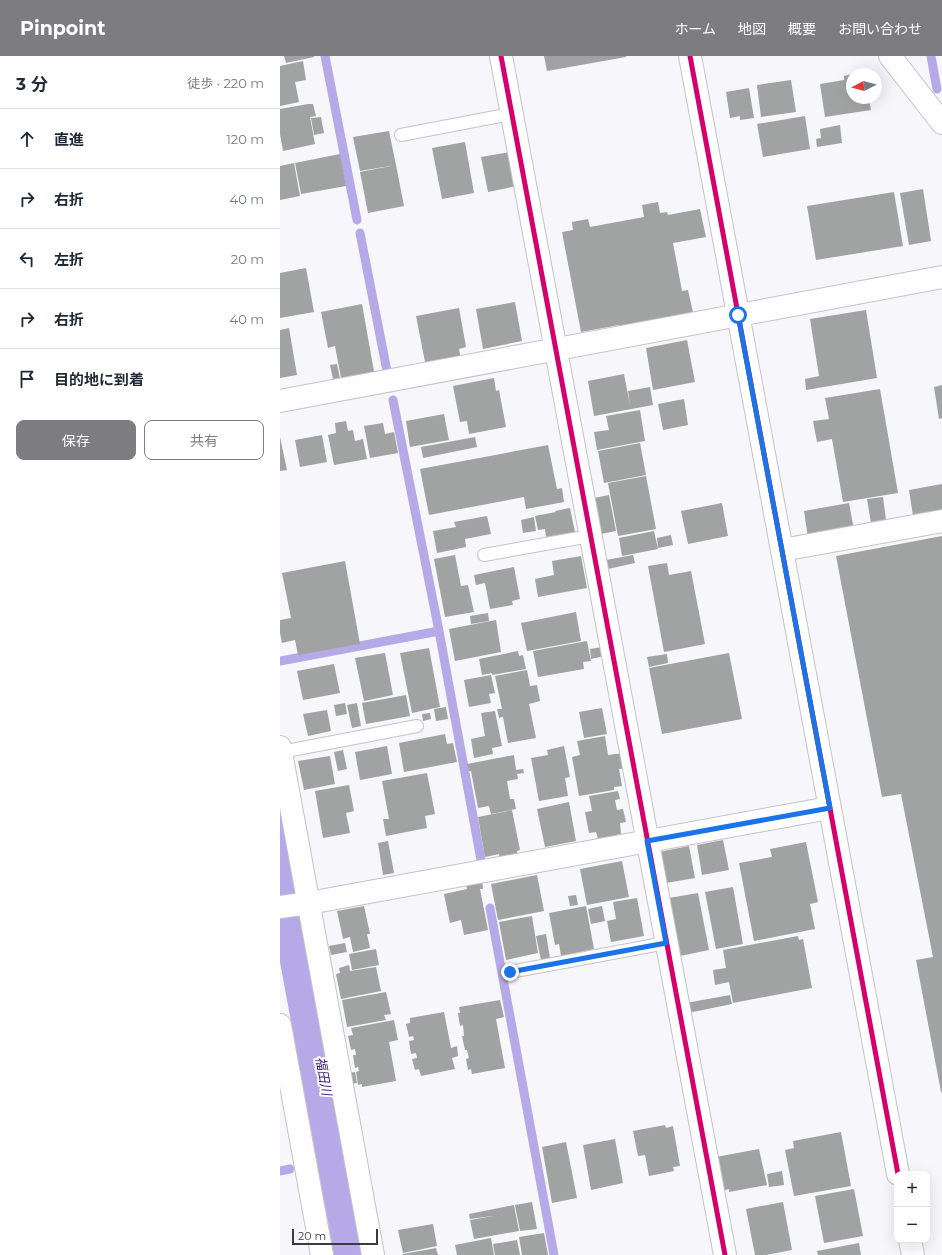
<!DOCTYPE html>
<html lang="ja">
<meta charset="utf-8">
<style>
body{margin:0;font-family:Montserrat,"Noto Sans JP",sans-serif;background:#f2f2f3;color:#1f2937}
.controls{position:absolute;right:12px;bottom:12px;display:grid;overflow:hidden;border-radius:8px;box-shadow:0 4px 16px #0002}
.controls button{width:36px;height:36px;display:grid;place-items:center;padding:0;border:0;border-bottom:1px solid #e0e1e3;background:#fff;color:#1f2937;font:20px sans-serif}
.compass{position:absolute;left:566px;top:12px;width:36px;height:36px;border-radius:50%;background:#fff;box-shadow:0 4px 16px #0002;rotate:263deg}
.scale{position:absolute;left:12px;bottom:10px;width:86px;box-sizing:border-box;padding-left:4px;border:2px solid #3a3a40;border-top:0;font-size:11px;line-height:14px;white-space:nowrap;color:#3a3a40;-webkit-text-stroke:3px #fff;paint-order:stroke}
.stop{position:absolute;width:12px;height:12px;margin:-9px;border:3px solid #1a73e8;border-radius:50%;background:#fff}
.stop.end{background:#1a73e8;border-color:#fff;box-shadow:0 1px 4px #0008}
.list{margin:0;padding:0;list-style:none}
h2{display:flex;justify-content:space-between;align-items:center;height:52px;margin:0;padding:0 16px;font-size:17px}
h2 small{font-size:13px;font-weight:400;color:#747a83}
.list li{display:grid;grid-template-columns:26px 1fr auto;gap:12px;align-items:center;box-sizing:border-box;height:60px;padding:0 16px;border-top:1px solid #e0e1e3}
.list b{display:block;font-size:15px;white-space:nowrap}
.list em{font-size:13px;font-style:normal;color:#747a83}
.actions{display:flex;gap:8px;padding:12px 16px}
.actions a{flex:1;padding:9px 0;border:1px solid #7c7c81;border-radius:8px;text-align:center;font-size:14px;color:#7c7c81}
.actions .main{background:#7c7c81;color:#fff}
.icon{flex:none;width:22px;height:22px;fill:none;stroke:currentColor;stroke-width:2;stroke-linecap:round;stroke-linejoin:round}
.map{position:relative;flex:none;width:662px;height:1199px;overflow:hidden}
header{display:flex;align-items:center;gap:24px;box-sizing:border-box;height:56px;padding:0 20px;background:#7c7c81;color:#fff}
header strong{font-size:19px}
nav{display:flex;gap:22px;margin-inline-start:auto;font-size:14px}
main{display:flex}
aside{flex:1;background:#fff}
.map>svg:first-child{display:block}
</style>
<header>
<strong>Pinpoint</strong>
<nav><a>ホーム</a><a>地図</a><a>概要</a><a>お問い合わせ</a></nav>
</header>
<main>
<aside>
<h2>3 分<small>徒歩 · 220 m</small></h2>
<ul class="list">
<li><svg class="icon" aria-label="ahead" viewBox="0 0 24 24"><path d="M12 20V5M6 11l6-6 6 6"/></svg><div><b>直進</b></div><em>120 m</em></li>
<li><svg class="icon" aria-label="right" viewBox="0 0 24 24"><path d="M7 20v-9h11M14 6l5 5-5 5"/></svg><div><b>右折</b></div><em>40 m</em></li>
<li><svg class="icon" aria-label="left" viewBox="0 0 24 24"><path d="M17 20v-9H6M10 6l-5 5 5 5"/></svg><div><b>左折</b></div><em>20 m</em></li>
<li><svg class="icon" aria-label="right" viewBox="0 0 24 24"><path d="M7 20v-9h11M14 6l5 5-5 5"/></svg><div><b>右折</b></div><em>40 m</em></li>
<li><svg class="icon" aria-label="arrive" viewBox="0 0 24 24"><path d="M6 21V4h12l-3 4 3 4H6"/></svg><div><b>目的地に到着</b></div></li>
</ul>
<div class="actions"><a class="main">保存</a><a>共有</a></div>
</aside>
<div class="map">
<svg width="662" height="1199" viewBox="0 0 662 1199">
<rect width="100%" height="100%" fill="#f6f6fb"/>
<path fill="#b5aae7" d="M0 748 83 1199H54L0 906Z"/>
<g fill="none" stroke-linecap="round" stroke-linejoin="round">
<path stroke="#b5aae7" stroke-width="9" d="M45 0 77 164
M651 0 657 33
M80 177 107 315
M113 344 159 575
M0 605 159 575 201 804
M210 852 274 1199
M0 1115 10 1113"/>
</g>
<path fill="#a1a2a2" d="M4 0H34V1L6 7Z
M264 0H346V1L267 15Z
M23 5 26 24 15 26 19 46 0 50V10Z
M572 18V42H589L591 54 545 61 540 28 564 24V20Z
M511 24 516 56 481 61 477 29Z
M469 32 474 62 460 64V60L450 62 446 36Z
M28 48H33L36 60 30 61 35 88 3 95 0 78V53Z
M525 60 530 93 483 101 477 68Z
M41 61 44 77 34 79 31 62Z
M560 69 562 87 537 91 536 83 541 82 540 73Z
M109 75 116 109 80 115 73 81Z
M185 86 194 137 162 143 152 92Z
M230 96 237 130 208 136 201 101Z
M60 98 66 130 21 138 15 107Z
M14 107 20 140 0 144V110Z
M116 109 124 150 88 157 80 116Z
M643 133 651 185 629 189 620 137Z
M614 136 623 190 536 204 527 150Z
M378 146 380 157 387 156 388 159 420 153 426 181 393 187 402 235 408 234 414 261 340 275 339 269 301 276 282 176 293 174 292 166 308 163 310 171 364 161 362 149Z
M26 212 34 256 0 262V217Z
M235 246 242 285 203 293 196 253Z
M82 248 95 321 62 327 55 290 48 292 41 256Z
M179 252 186 291 179 293 181 304 146 311 136 260Z
M586 254 597 322 526 334 525 323 539 320 530 263Z
M9 272 17 319 0 322V274Z
M407 284 415 326 373 334 366 292Z
M57 308 61 327 54 328 50 309Z
M344 318 350 349 348 335 370 331 373 349 314 360 308 325Z
M214 322 216 335 219 334 226 371 189 378 187 365 180 366 173 330Z
M662 329V362L659 363 654 331Z
M600 333 618 437 563 446 552 383 537 386 533 365 549 363 545 342Z
M404 343 408 369 383 374 378 348Z
M360 354 365 385 317 394 314 376 329 374 326 360Z
M164 358 169 384 130 391 126 365Z
M66 365 68 375 73 374 75 385 83 383 87 403 54 409 48 379 56 377 55 367Z
M103 367 105 378 114 376 118 397 90 402 84 370Z
M42 379 47 406 20 411 15 384Z
M0 381 7 414 0 415Z
M195 381 197 391 143 402 141 391Z
M360 387 366 419 324 427 318 395Z
M268 389 277 433 282 432 284 446 246 453 244 441 149 459 140 413Z
M366 420 376 473 338 480 328 427Z
M662 428V456L633 460 629 434Z
M329 439 336 475 321 478 314 442Z
M603 441 606 464 591 467 587 443Z
M442 447 448 480 408 488 401 455Z
M569 447 574 474 528 482 524 455Z
M290 452 295 476 266 481 265 473 258 474 255 460 276 456 275 455Z
M207 460 211 478 185 483 186 491 157 497 153 475 176 471 174 466Z
M254 461 256 475 243 477 241 464Z
M374 475 378 493 342 500 339 482Z
M391 479 393 489 378 492 377 482Z
M662 480V1036H661L636 904 653 901 621 738 602 741 556 500Z
M175 499 181 530 188 529 194 556 165 561 154 503Z
M353 499 355 507 328 513 326 504Z
M301 500 307 532 258 541 255 523 274 519 272 505Z
M65 505 80 588 18 599 15 584 2 587 0 577V564L11 562 2 517Z
M387 507 389 519 411 515 425 588 384 596 368 510Z
M234 511 240 543 232 545 233 549 210 553 205 527 196 529 194 519Z
M296 556 301 585 247 595 241 567Z
M208 557 209 565 191 568 190 560Z
M216 564 221 596 175 605 169 573Z
M307 585 311 605 303 606 304 613 258 621 253 595Z
M322 591 324 600 311 603 310 593Z
M149 592 160 651 132 657 120 597Z
M238 595 239 600 243 599 246 613 212 619V617L202 619 199 603Z
M105 597 113 639 84 645 75 602Z
M449 597 462 663 382 678 369 612Z
M387 598 388 607 369 611 367 601Z
M54 608 60 637 23 644 17 615Z
M247 614 250 630 257 629 260 645 249 648 256 682 228 687 223 661 219 662 217 653H222L215 620Z
M211 619 215 637 209 638 211 647 189 651 184 624Z
M126 639 130 660 86 668 82 647Z
M65 647 67 658 56 660 54 649Z
M77 647 81 670 72 672 67 649Z
M166 651 168 663 156 665 154 653Z
M322 652 327 678 304 682 299 656Z
M47 654 51 675 28 680 23 658Z
M215 655 222 690 212 692 213 698 194 702 191 683 205 680 201 657Z
M150 657 151 663 143 665 142 658Z
M165 678 167 688 173 687 177 706 124 716 119 687Z
M325 680 328 699 344 697 347 712 339 713 342 730 334 731V734L299 740 292 701 300 699 297 685Z
M107 690 112 718 80 724 75 696Z
M284 690 290 721 285 722 288 740 259 745 251 702 268 699 267 694Z
M63 694 67 713 58 715 54 696Z
M234 699 236 714 243 713 244 717 237 718 238 723 227 725 230 743H234L236 753 211 758 209 750 198 752 191 715H189L187 708Z
M50 700 55 728 24 734 18 705Z
M147 717 155 758 145 760 147 772 106 780 103 763H109L102 725Z
M69 729 74 755 66 757 70 777 43 782 35 735Z
M338 735 340 743 335 744 337 754 343 753 346 766 340 767 341 778 318 783 316 776 309 777 305 756 312 755 309 740Z
M289 746 296 785 265 791 257 753Z
M232 754 240 794 237 795 238 801 220 804 219 798 205 801 198 761Z
M443 784 449 814 422 819 417 789Z
M108 785 114 817 103 819 98 787Z
M526 786 538 846 530 848 535 873 474 885 459 807 492 801 490 793Z
M409 790 415 822 386 827 379 796Z
M342 805 349 841 307 849 300 813Z
M257 819 264 855 218 864 211 828Z
M202 824 203 833H200L208 874 184 879 181 864 170 867 164 838 187 833 186 827Z
M453 831 463 888 436 893 425 836Z
M418 837 429 894 400 900 389 842Z
M296 839 298 849 290 850 288 840Z
M357 842 364 880 331 886 327 865 336 863 333 846Z
M84 850 90 878H87L90 892 73 896 70 881 63 883 57 855Z
M306 850 314 893 281 900 279 888 275 889 269 857Z
M322 850 325 865 311 868 308 853Z
M252 860 258 897 226 904 219 866Z
M266 878 270 902 261 904 256 880Z
M518 880 519 884 523 883 532 932 453 947 449 926 435 929 433 914 446 912 443 894Z
M65 887 67 896 51 899 49 890Z
M96 893 99 909 72 914 69 898Z
M69 909 70 915 96 911 101 935 61 943 56 918 60 917 59 912Z
M106 936 111 958 104 959 106 964 67 971 62 944Z
M450 939 452 948 408 957 406 947Z
M220 944 224 961 216 963 225 1012 192 1018 191 1013 188 1014 186 1003 189 1002 187 994H185L182 980H184L183 969 180 970 178 957H180L179 951Z
M164 956 171 992 177 990 178 1000 172 1002 175 1013 141 1020 139 1013 135 1014 132 1003 137 1002 136 997 131 998 129 985 134 984 133 980 129 981 126 968 130 967V962Z
M114 964 118 984 109 986 116 1025 82 1031V1028L78 1029 76 1016 79 1015 78 1011 75 1012 73 999H76L75 993 71 994 68 980 73 979 71 972Z
M75 1016 77 1027 71 1028 68 1017Z
M385 1069 386 1072 393 1070 400 1110 393 1111 394 1115 369 1120 365 1099 358 1100 353 1075Z
M561 1076 571 1130 514 1140 505 1094 514 1092 513 1085Z
M335 1083 343 1127 311 1134 303 1089Z
M286 1086 297 1142 272 1147 262 1091Z
M479 1093 487 1129 449 1136V1133L442 1135 436 1101Z
M502 1115 504 1129 489 1131 487 1118Z
M574 1133 583 1180 544 1187 535 1140Z
M252 1146 257 1173 240 1175 235 1149Z
M503 1146 512 1194 486 1199H475L466 1153Z
M234 1149 239 1175 194 1183 190 1164 213 1160 190 1163 189 1158Z
M153 1168 157 1190 123 1197 118 1174Z
M264 1177 268 1199H242L239 1181Z
M211 1182 214 1199H177L175 1189Z
M237 1184 240 1199H215L213 1188Z
M579 1187 581 1199H538L537 1195Z
M156 1192 158 1199H123V1198Z"/>
<g fill="none" stroke-linecap="round" stroke-linejoin="round">
<defs>
<path id="service" d="M121 79 231 58
M204 499 310 480
M1 696 137 670
M230 916 386 887"/>
<path id="minor" d="M221 0 445 1199
M610 0 662 67
M0 345 662 221
M502 494 662 465
M0 691 93 1199
M0 851 29 847 549 752
M0 969 42 1199"/>
<path id="tertiary" d="M410 0 618 1118
M630 1184 633 1199"/>
</defs>
<use href="#service" stroke="#c4c3c8" stroke-width="14"/>
<use href="#minor" stroke="#c4c3c8" stroke-width="24"/>
<use href="#tertiary" stroke="#c4c3c8" stroke-width="24"/>
<use href="#service" stroke="#fefefe" stroke-width="12"/>
<use href="#minor" stroke="#fefefe" stroke-width="22"/>
<use href="#tertiary" stroke="#fefefe" stroke-width="22"/>
<defs>
<path id="cycleway" d="M221 0 445 1199
M410 0 618 1118"/>
</defs>
<use href="#cycleway" stroke="#fff" stroke-width="8"/>
<use href="#cycleway" stroke="#d6006c" stroke-width="5"/>
</g>
<g fill="none" stroke-linecap="round" stroke-linejoin="round">
<path stroke="#1a73e8" stroke-width="5" d="M230 916 386 887 367 785 550 752 458 259"/>
</g>
<g text-anchor="middle" stroke-width="4" stroke-linejoin="round" paint-order="stroke">
<g font-size="13" font-style="italic" fill="#3c1b7d" stroke="#fff">
<text transform="translate(44 1020) rotate(80)" y="5">福田川</text>
</g>
</g>
</svg>
<div class="controls">
<button>+</button>
<button>−</button>
</div>
<svg class="compass" viewBox="-18 -18 36 36"><path d="M0-13l5 13h-10z" fill="#e53935"/><path d="M0 13l5-13h-10z" fill="#747a83"/></svg>
<div class="scale">20 m</div>
<div class="stop" style="left:458px;top:259px"></div>
<div class="stop end" style="left:230px;top:916px"></div>
</div>
</main>
